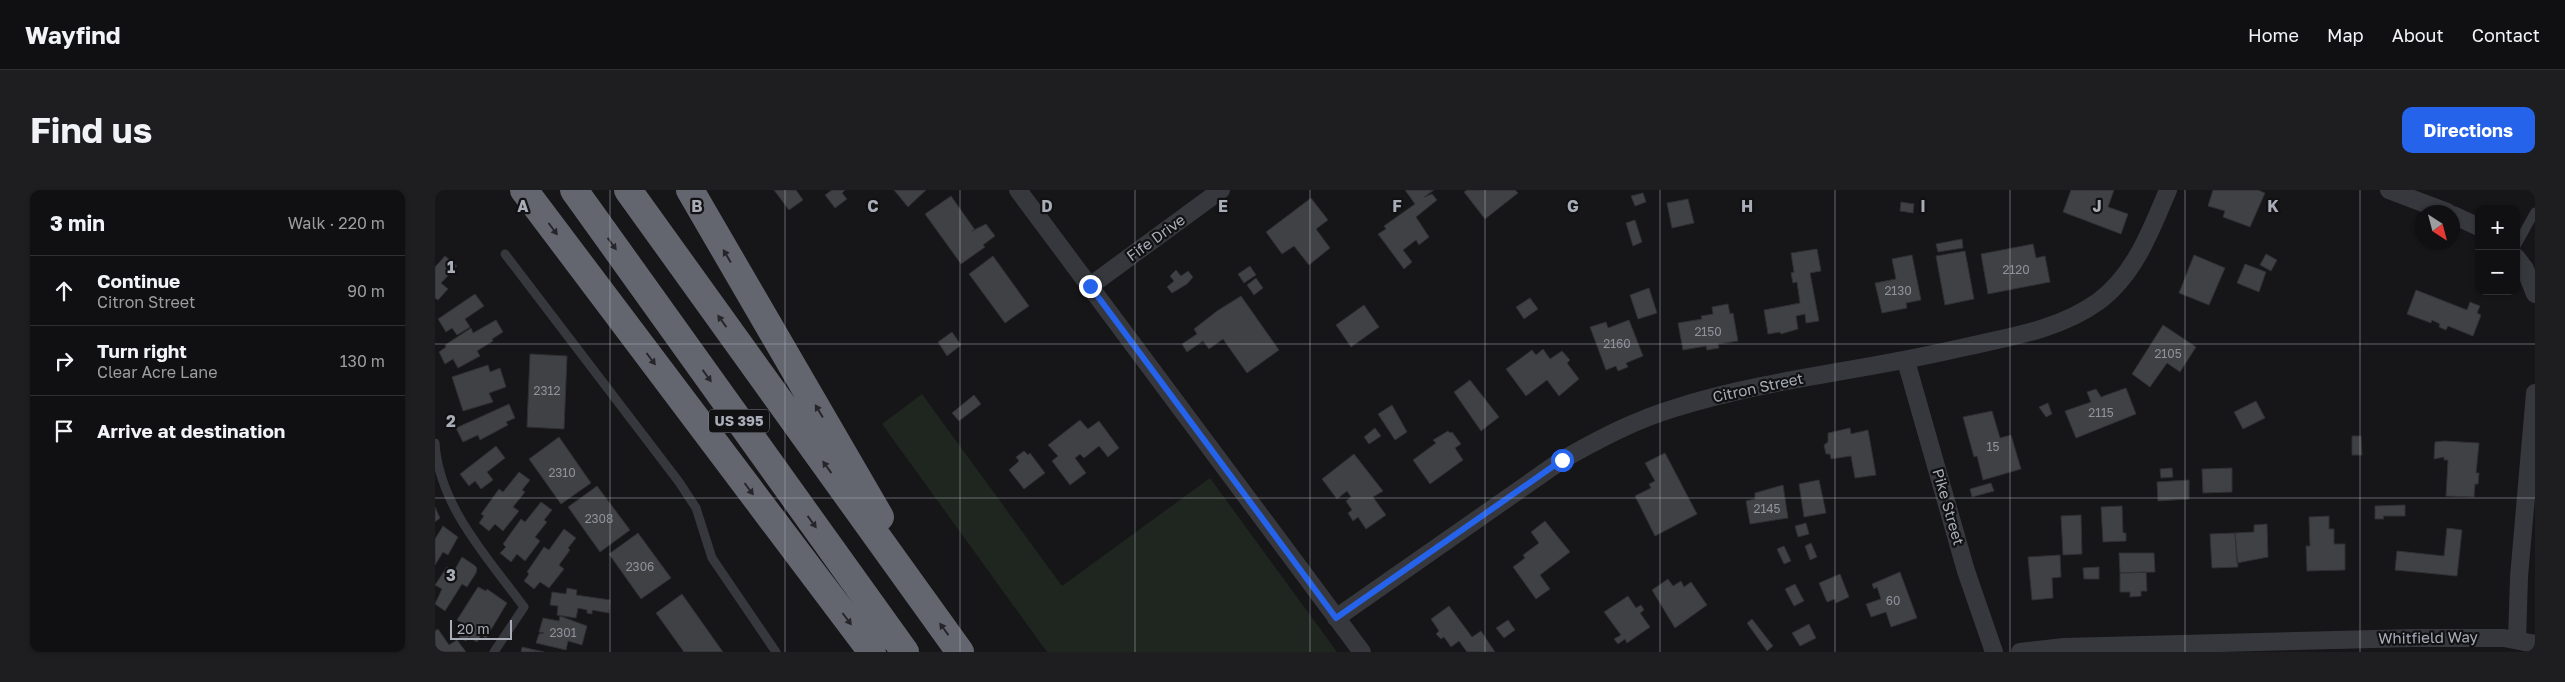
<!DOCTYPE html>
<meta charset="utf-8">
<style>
body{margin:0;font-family:"Golos Text",sans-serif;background:#1e1e20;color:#f1f3f6}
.controls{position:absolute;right:15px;top:15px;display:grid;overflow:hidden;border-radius:10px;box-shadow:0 1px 4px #0004}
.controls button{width:45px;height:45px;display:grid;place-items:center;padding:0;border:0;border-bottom:1px solid #303032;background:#101012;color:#f1f3f6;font:25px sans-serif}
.compass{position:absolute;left:1980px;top:15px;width:45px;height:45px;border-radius:50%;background:#101012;box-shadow:0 1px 4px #0004;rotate:144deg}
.scale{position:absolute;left:15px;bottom:12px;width:62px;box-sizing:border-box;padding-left:5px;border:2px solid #a8adb8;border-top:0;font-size:14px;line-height:18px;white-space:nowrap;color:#a8adb8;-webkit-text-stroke:4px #111113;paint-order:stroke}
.stop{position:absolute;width:15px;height:15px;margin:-11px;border:4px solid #2563eb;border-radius:50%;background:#fff}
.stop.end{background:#2563eb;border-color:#fff;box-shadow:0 1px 5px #0008}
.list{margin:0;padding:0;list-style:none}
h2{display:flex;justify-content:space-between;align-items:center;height:65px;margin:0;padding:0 20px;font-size:21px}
h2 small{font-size:16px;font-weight:400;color:#9c9d9f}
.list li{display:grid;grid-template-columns:32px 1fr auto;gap:15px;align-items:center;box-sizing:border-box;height:70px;padding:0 20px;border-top:1px solid #303032}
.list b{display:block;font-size:19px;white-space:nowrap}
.list p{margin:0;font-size:16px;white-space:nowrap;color:#9c9d9f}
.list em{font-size:16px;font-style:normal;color:#9c9d9f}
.icon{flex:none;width:28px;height:28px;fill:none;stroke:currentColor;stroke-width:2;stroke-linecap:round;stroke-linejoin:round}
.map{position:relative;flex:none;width:2100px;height:462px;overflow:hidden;border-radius:10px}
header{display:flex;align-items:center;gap:30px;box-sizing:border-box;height:70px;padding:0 25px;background:#101012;border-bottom:1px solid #303032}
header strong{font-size:24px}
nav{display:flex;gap:28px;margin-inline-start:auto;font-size:18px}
.intro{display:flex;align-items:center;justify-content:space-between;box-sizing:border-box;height:120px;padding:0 30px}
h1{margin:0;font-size:35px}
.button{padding:12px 22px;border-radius:10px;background:#2563eb;color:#fff;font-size:18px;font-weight:700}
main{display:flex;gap:30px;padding:0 30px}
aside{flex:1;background:#101012;border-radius:10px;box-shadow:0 1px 4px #0004}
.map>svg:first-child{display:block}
</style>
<header>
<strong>Wayfind</strong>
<nav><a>Home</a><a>Map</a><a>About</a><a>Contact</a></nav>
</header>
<div class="intro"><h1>Find us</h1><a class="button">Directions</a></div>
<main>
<aside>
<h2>3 min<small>Walk · 220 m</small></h2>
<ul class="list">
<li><svg class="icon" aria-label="ahead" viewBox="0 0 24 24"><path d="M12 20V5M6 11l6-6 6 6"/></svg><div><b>Continue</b><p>Citron Street</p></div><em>90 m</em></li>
<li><svg class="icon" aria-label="right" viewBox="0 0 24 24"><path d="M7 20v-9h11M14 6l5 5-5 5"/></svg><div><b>Turn right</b><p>Clear Acre Lane</p></div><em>130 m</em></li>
<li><svg class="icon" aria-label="arrive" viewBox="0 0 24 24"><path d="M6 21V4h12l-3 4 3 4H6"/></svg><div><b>Arrive at destination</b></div></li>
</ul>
</aside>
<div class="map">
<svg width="2100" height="462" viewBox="0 0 2100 462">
<rect width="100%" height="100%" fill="#161618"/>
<path fill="#1e261f" d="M487 204 627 396 775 288 902 462H612L447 234Z"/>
<path fill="#404145" stroke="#303034" d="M339 0H361L368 10 354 20Z
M397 0H410L407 3 412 9 400 18 390 5Z
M459 0H491L473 17Z
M970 0H999L989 7 997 4 1002 10 981 27 994 47 984 55 981 50 968 60 977 72 969 79 943 44 951 39 949 36 980 14Z
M1032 0H1080L1083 3 1050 29 1029 2Z
M1636 0H1679L1673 17 1693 24 1686 44 1628 22Z
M1778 0H1823L1830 3 1815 37 1788 27 1790 21 1773 16Z
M1208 3 1211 12 1200 16 1196 6Z
M516 6 540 40 537 41 551 34 560 46 548 55 550 57 526 74 490 24Z
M876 8 893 30 881 39 895 58 874 75 859 56 847 64 831 42Z
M1253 9 1259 33 1237 38 1232 13Z
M1466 12 1479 14 1478 23 1465 21Z
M1200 30 1207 52 1198 56 1191 33Z
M1527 49 1528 58 1503 62 1501 54Z
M1598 54 1601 68 1610 66 1615 92 1553 104 1546 64Z
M1382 59 1386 81 1375 83 1384 131 1371 133 1370 124 1361 126 1363 139 1346 144 1345 142 1333 144 1329 120 1365 113 1362 92 1358 93 1356 83 1359 82 1356 63Z
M1530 61 1539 109 1510 115 1501 66Z
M1831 64 1842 70 1836 81 1825 75Z
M1477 65 1486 110 1471 113 1472 118 1447 123 1440 93 1461 89 1457 69Z
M1759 65 1790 78 1774 115 1744 103Z
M10 66 22 76 6 93 13 99 3 110 0 108V77Z
M558 66 594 116 570 133 534 84Z
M1810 74 1831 82 1824 102 1802 93Z
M815 76 821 85 809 93 803 84Z
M741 80 746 86 753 81 758 87 752 94 737 103 732 97 739 91 735 86Z
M821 88 828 98 819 105 812 95Z
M1214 98 1222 123 1203 129 1195 105Z
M1981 100 2032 120 2035 112 2045 116 2042 123 2046 125 2038 146 2013 136 2011 140 2004 137 2005 134 1997 130 1996 133 1972 124Z
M40 104 49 116 30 129 35 137 22 145 17 138 11 142 3 129Z
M806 106 844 160 812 183 788 149 774 159 768 151 752 162 747 154 762 144 759 139 782 121Z
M1095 108 1103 119 1089 129 1081 117Z
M1293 114 1295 124 1298 123 1303 151 1283 154 1284 158 1272 160 1271 156 1248 160 1243 133 1267 129 1266 126 1278 124 1277 117Z
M929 115 944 137 916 157 901 135Z
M61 130 68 142 57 149 58 151 42 161 45 166 23 178 18 169 10 174 4 162 11 157 10 155 36 138 38 143Z
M1194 130 1208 166 1191 173 1193 177 1183 181 1181 176 1171 180 1155 137 1171 132 1173 138Z
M1728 135 1761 157 1745 182 1732 173 1715 197 1697 184Z
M517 142 526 155 512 166 503 152Z
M1108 159 1115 169 1127 161 1135 170 1132 173 1144 189 1124 206 1112 190 1091 206 1071 179 1097 160 1101 165Z
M95 164 132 166 129 239 92 237Z
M53 175 55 182 65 178 71 197 54 203 58 212 28 221 17 187Z
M1035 190 1064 227 1046 241 1019 202Z
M1691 198 1701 224 1641 248 1630 221 1656 212 1652 202 1661 199 1666 207Z
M539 205 546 214 524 231 517 223Z
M1821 211 1830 228 1808 239 1799 222Z
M1613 213 1617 224 1611 227 1604 217Z
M74 214 80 228 71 232 73 235 45 250 43 245 28 252 21 238Z
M957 215 972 242 960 250 943 224Z
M1557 221 1565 248 1576 245 1586 279 1548 290 1542 266 1539 267 1528 227Z
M645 230 653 239 664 231 684 258 673 267 664 256 649 268 645 264 640 268 651 283 635 295 617 271 623 266 613 255Z
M940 238 946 246 934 254 929 247Z
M1415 238 1416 244 1433 240 1441 285 1420 288 1416 266 1396 269 1395 264H1391L1389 255 1393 252V243Z
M1013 241 1015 243 1017 242 1026 254 1020 258 1028 270 995 294 978 270 1001 253 998 250Z
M1917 246H1926L1927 265H1917Z
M124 247 156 293 126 314 94 269Z
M2009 251 2044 253 2041 283H2044L2043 294H2040L2039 307 2011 306 2013 270H2009V267L1999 269 2000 252Z
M61 256 70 268 52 282 58 290 46 299 40 291 34 296 25 284Z
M589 261 593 265 595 263 610 283 589 299 574 280 584 271 581 267Z
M1230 263 1262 324 1220 346 1200 306 1216 298 1214 294 1220 291 1210 273Z
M919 264 948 301 938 307 951 325 931 339 923 327 918 331 913 323 917 320 911 311 916 307 912 301 902 309 887 289Z
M1737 278 1738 287 1726 288 1725 279Z
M1797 278V302L1768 303 1767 279Z
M84 282 95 290 87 300 90 302 78 317 84 321 68 341 60 334 54 341 44 333 49 326 46 324 64 299 68 302Z
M1384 290 1391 323 1369 327 1364 294Z
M1754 290V309L1723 311 1722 292Z
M1556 293 1559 301 1537 307 1535 299Z
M1348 295 1353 328 1315 334 1311 311 1320 309V303Z
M162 296 195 340 165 362 133 317Z
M106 312 117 320 109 330 112 332 100 347 105 351 90 371 82 364 76 372 65 363 71 357 68 354 86 329 90 332Z
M1970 315V326H1948L1949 329H1940V316Z
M1687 316 1688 343H1691V351L1668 352 1666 317Z
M0 317 5 328 0 332Z
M1646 325 1647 364 1628 365 1626 326Z
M1894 326V339H1899V354H1910V380L1872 381 1871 356H1875L1874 327Z
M1110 331 1135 362 1105 385 1115 399 1101 409 1078 377 1090 368 1088 365 1104 353 1096 342Z
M1371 333 1374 344 1363 347 1360 336Z
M1832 334 1833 367 1802 373 1800 343 1819 342V335Z
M8 336 23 347 13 365 8 362 0 375V349Z
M2012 338 2027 340 2022 386 1960 380 1962 361 2009 366Z
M129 339 141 348 133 358 135 360 124 375 129 379 114 398 105 392 99 399 89 391 94 384 92 382 109 357 114 360Z
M203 343 236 388 206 409 174 364Z
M1800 343 1803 377 1777 378 1775 344Z
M1376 353 1382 367 1375 370 1370 356Z
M1349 356 1356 371 1349 374 1342 359Z
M1684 363H1719L1720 382 1685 383Z
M1625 365 1626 387 1617 388 1618 408 1597 410 1593 367Z
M27 367 39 375 42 378 41 383 32 397 27 394 10 421 0 414 7 399 0 395 12 377 19 381Z
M1664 377V389H1649L1648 378Z
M1465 382 1482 428 1456 437 1451 422 1436 427 1431 414 1446 409 1442 397 1439 399 1437 394Z
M1711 382 1712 401H1706V406L1695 407V402H1685V383Z
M1405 384 1414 407 1401 413 1400 409 1392 412 1384 393Z
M1233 389 1238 396 1246 391 1249 397 1256 392 1272 415 1240 438 1217 400Z
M1360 394 1369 411 1359 416 1350 399Z
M43 397 51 401 52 399 72 413 51 448 46 445 42 452 34 447 31 451 24 447 27 443 23 438 27 433 22 430Z
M132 398 142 400 141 405 175 410 174 423 157 420V424L152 423V420L143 418 141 428 122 425 123 416 115 415 117 402 131 404Z
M247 404 259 421 288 462H249L221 423Z
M1193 406 1201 418 1206 415 1209 420 1205 423 1215 437 1192 453 1190 449 1183 454 1179 449 1186 445 1169 422Z
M1014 416 1037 447 1046 441 1060 462H1032L1024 451 1016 457 1009 447 1006 449 1001 444 1004 441 996 429Z
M125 426 152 436 147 455 133 451 131 460 101 453 104 444 109 443 104 442 108 428 124 431Z
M1317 429 1338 456 1332 461 1312 433Z
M1073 430 1080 440 1069 448 1061 438Z
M1374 434 1381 448 1365 456 1357 443Z
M3 439 14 455 22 450 31 462H0V441Z
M87 457 109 462H86Z"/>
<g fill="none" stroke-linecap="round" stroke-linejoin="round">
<path stroke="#37383d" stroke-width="9" d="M2081 56 2100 22
M70 64 244 292 261 318 277 368 341 462
M0 253C4 316 53 368 89 417L59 462"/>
<path stroke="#37383d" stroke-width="18" d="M583 0 927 462
M1954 0 2012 22
M2018 25 2044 37
M2081 67 2090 79 2100 104
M655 96 786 0
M1471 171 1531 381 1559 462
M901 428 1127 270C1164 249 1200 230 1240 218 1331 189 1428 181 1521 159 1569 148 1623 141 1664 111 1700 84 1716 40 1733 0
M2082 450 2084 387 2100 203
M1585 462 1629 457 1978 448H2069L2100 454"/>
<path stroke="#63666e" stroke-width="28" d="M89 0 437 462
M139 0 470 462
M193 0 525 462
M255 0 445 327"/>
</g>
<defs><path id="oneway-solid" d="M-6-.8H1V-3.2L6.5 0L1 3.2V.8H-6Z" transform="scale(1.25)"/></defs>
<g fill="#26262a">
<use href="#oneway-solid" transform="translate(118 39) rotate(53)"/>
<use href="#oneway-solid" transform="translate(177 54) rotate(54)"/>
<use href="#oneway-solid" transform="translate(292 66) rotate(-121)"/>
<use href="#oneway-solid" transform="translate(287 131) rotate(-126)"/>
<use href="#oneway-solid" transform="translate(216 169) rotate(53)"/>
<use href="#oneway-solid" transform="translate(272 186) rotate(54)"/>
<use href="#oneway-solid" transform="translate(384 221) rotate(-121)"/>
<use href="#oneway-solid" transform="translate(392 277) rotate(-126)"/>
<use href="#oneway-solid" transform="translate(314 299) rotate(53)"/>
<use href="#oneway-solid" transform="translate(377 332) rotate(54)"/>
<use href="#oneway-solid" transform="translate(412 429) rotate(53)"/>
<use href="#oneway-solid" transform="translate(509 439) rotate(-126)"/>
</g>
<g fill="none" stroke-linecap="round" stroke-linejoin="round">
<path stroke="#2563eb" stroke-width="6" d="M655 96 901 428 1127 270"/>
</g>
<path fill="none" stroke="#a8adb8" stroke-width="1" stroke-opacity="0.55" d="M175 0V462M350 0V462M525 0V462M700 0V462M875 0V462M1050 0V462M1225 0V462M1400 0V462M1575 0V462M1750 0V462M1925 0V462M0 154H2100M0 308H2100"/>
<g text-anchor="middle" stroke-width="4.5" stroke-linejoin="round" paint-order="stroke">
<g font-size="12" fill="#8e929b">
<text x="1581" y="84">2120</text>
<text x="1463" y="105">2130</text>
<text x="1273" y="146">2150</text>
<text x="1182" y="158">2160</text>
<text x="1733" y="168">2105</text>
<text x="112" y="205">2312</text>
<text x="1666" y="227">2115</text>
<text x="1558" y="261">15</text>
<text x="127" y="287">2310</text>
<text x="1332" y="323">2145</text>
<text x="164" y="333">2308</text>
<text x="205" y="381">2306</text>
<text x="1458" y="415">60</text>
<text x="128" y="447">2301</text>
</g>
<rect fill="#111113" stroke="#7b7e86" stroke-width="1" x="274" y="219.5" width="60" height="23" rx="4"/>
<g font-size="14" font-weight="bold" fill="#a8adb8">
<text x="304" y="236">US 395</text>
</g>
<g font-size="15" fill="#a8adb8" stroke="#111113">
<text transform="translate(721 48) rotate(-36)" y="5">Fife Drive</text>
<text transform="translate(1323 198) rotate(-12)" y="5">Citron Street</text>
<text transform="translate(1513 317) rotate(74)" y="5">Pike Street</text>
<text transform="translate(1993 448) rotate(-1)" y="5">Whitfield Way</text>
</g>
</g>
<g font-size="16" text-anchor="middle" font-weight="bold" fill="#a8adb8" stroke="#111113" stroke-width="4.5" stroke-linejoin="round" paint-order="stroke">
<text x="88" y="22">A</text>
<text x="262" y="22">B</text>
<text x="438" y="22">C</text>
<text x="612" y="22">D</text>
<text x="788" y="22">E</text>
<text x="962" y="22">F</text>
<text x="1138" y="22">G</text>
<text x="1312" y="22">H</text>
<text x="1488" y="22">I</text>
<text x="1662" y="22">J</text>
<text x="1838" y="22">K</text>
<text x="16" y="83">1</text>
<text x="16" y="237">2</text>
<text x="16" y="391">3</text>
</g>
</svg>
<div class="controls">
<button>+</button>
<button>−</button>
</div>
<svg class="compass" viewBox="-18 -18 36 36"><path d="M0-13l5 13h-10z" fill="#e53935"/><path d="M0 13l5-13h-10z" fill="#9c9d9f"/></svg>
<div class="scale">20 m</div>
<div class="stop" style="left:1127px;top:270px"></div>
<div class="stop end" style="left:655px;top:96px"></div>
</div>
</main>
